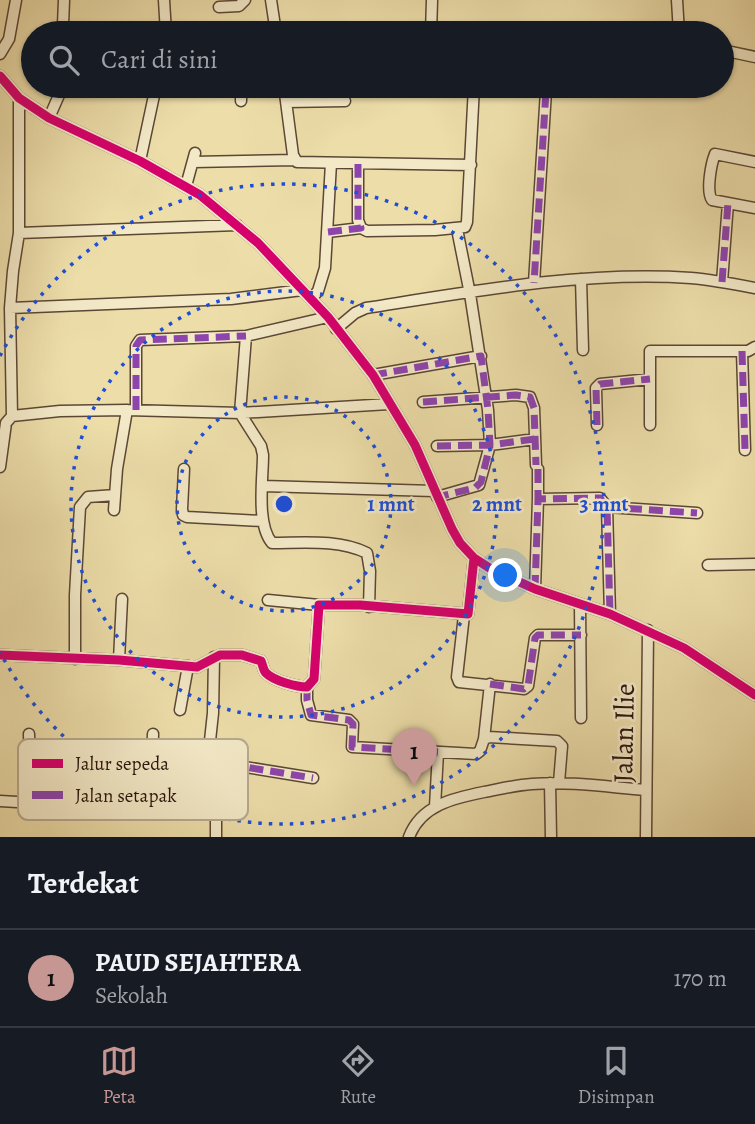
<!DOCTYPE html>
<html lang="id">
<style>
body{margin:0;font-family:Alegreya,serif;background:#20242c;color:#f1f3f6}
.you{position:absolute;left:506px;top:576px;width:24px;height:24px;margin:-18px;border:5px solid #fff;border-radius:50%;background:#1a73e8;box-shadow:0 0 0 10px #1a73e833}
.badge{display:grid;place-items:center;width:46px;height:46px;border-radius:50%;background:#c59692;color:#111;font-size:23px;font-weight:700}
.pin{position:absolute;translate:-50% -58px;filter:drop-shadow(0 2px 4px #0008)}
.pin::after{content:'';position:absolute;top:37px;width:24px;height:21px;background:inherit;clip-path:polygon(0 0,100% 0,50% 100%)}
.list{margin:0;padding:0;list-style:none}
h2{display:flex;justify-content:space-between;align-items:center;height:91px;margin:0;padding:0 28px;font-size:30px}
h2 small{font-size:23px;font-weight:400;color:#9ea1a6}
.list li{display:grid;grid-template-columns:46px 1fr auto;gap:21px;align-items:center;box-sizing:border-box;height:98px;padding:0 28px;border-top:2px solid #363941}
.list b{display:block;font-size:26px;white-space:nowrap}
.list p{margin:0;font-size:23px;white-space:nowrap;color:#9ea1a6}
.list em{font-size:23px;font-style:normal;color:#9ea1a6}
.icon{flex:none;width:38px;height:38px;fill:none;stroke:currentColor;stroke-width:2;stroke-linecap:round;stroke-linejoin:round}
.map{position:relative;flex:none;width:755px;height:837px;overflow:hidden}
.search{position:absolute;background:#171b24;box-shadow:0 2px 5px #0004;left:21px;right:21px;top:21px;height:77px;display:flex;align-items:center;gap:18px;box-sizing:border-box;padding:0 24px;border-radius:38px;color:#9ea1a6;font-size:26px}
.sheet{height:189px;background:#171b24}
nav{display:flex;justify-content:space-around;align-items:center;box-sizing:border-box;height:98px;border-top:2px solid #363941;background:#171b24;font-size:19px;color:#9ea1a6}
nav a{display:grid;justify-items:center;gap:4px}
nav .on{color:#c59692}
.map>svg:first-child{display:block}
</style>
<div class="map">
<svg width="755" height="837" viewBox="0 0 755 837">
<rect width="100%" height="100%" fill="#ecdda9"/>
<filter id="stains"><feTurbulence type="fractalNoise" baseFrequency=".00286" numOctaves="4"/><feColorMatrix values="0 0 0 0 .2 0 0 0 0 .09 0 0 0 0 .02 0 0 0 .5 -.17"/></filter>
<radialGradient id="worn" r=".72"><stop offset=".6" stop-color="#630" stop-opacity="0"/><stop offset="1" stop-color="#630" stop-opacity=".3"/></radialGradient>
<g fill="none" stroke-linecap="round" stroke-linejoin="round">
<defs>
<path id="street" d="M64 0 63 25 65 33
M164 0 166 33
M271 0 276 33
M677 0 679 33
M219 7 239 6 245 0
M431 33 432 0
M722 50 755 57
M0 54 9 39 16 0
M0 76 19 98 49 118 140 161 200 195 258 243 328 317 373 375 415 445 452 529 460 543 474 558 491 569 535 589 610 614 684 648 755 695
M241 86V101
M284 86 293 155 297 162 471 165
M507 86 546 91 534 283
M286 102 345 101
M49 118 63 86
M140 161 156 86
M193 162 295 160
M755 162 715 154C711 164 706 191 712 200L755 208
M358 164V220L361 228
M186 186 195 153
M328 232 361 228 367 231 435 230 465 227 467 222 474 86
M19 233 237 225
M581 279 583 350
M722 282 728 203
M311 299 318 291 325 268 331 163
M10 308 231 299 302 290
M328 317 246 336 240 413 261 446 263 455C263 479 256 524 272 543 303 543 338 539 367 553L370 571 369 607
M336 329 355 313 366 308C474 291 583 271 691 278 713 280 734 284 755 288
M742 351 745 450
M373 375 481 356
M423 402 516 395 530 397 534 408 536 465
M136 410V346L140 340 246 336
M12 416 10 308 13 271 19 233V98
M597 425 596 388 600 384 650 379
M650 425V351H748L755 347
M437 446 490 445 535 439
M0 467 6 423 12 416 60 411 127 410 240 413 389 404
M184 469 182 509 183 515 187 517 262 521
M538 469V499
M263 486 434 491
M437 497 479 485 490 445 488 410 470 294 457 229
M607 507 697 513
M114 510 117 469 127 410
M708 565 755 564
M535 589 538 499 600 498 607 507 610 614
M268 600 319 605
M580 605 581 718
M464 615 457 677 459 682 524 689 528 686 535 638 538 635H581
M0 655 119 660 197 667 220 655H242L261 661C263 665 263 670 266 673 274 681 297 687 307 687L314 679 319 605H360L468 614 474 558
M75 659V595L80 507 88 497 115 495
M119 660 122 599
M307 687V700L311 715 349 720 353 724 352 747 476 754 480 751 484 739 489 737 557 741 562 746 559 783
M180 710 188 666
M29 734 31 802
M484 739 490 684
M85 753 89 802
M208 761 313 778
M550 783 551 837
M151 796 153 734
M204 796 213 713 214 657
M0 801 51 804 151 796 209 797 216 805V837
M435 807 438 752
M409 837C421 805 454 798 484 792 500 789 516 785 532 784 569 781 608 787 645 790
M646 837 648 630"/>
</defs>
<use href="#street" stroke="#5b4735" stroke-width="13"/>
<use href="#street" stroke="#f3e9c7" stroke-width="10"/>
<path stroke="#8e44ad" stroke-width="7" stroke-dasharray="14 7" stroke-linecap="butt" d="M507 86 546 91 534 283
M328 232 361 228 358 220V164
M722 282 728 203
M742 351 745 450
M373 375 481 356 488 410 490 445 481 482 475 488 437 497
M423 402 516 395 530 397 534 408 536 465
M136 410V346L140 340 246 336
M597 425 596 388 600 384 650 379
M437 446 490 445 535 439
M538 469V499
M607 507 697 513
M535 589 538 499 600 498 607 507 610 614
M490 684 524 689 528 686 535 638 538 635H581
M307 687V700L311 715 349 720 353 724 352 747 438 752
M208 761 313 778"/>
<defs>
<path id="cycleway" d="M0 76 19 98 49 118 140 161 200 195 258 243 328 317 373 375 415 445 452 529 460 543 474 558 491 569 535 589 610 614 684 648 755 695
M0 655 119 660 197 667 220 655H242L261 661C263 665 263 670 266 673 274 681 297 687 307 687L314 679 319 605H360L468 614 474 558"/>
</defs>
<use href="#cycleway" stroke="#f3e9c7" stroke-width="13"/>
<use href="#cycleway" stroke="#d6006c" stroke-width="9"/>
</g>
<g fill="none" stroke="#1d4ed8" stroke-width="3.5" stroke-dasharray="3.5 7">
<circle cx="284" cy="504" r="107"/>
<circle cx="284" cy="504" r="213"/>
<path d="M0 356A320 320 0 1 1 0 652"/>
</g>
<g text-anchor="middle" stroke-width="5" stroke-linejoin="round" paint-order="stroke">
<g font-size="28" fill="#2b150e" stroke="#f3e9c7">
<text transform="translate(623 733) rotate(-89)" y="10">Jalan Ilie</text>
</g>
</g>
<rect x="18" y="739" width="230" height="81" rx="10" fill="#f3e9c7" stroke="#b7a990" stroke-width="2"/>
<rect x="32" y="759" width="31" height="9" fill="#d6006c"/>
<rect x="32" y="791" width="31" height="8" fill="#8e44ad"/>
<g font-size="19" fill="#2b150e">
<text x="75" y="770">Jalur sepeda</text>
<text x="75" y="802">Jalan setapak</text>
</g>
<circle cx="284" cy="504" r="10" fill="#1d4ed8" stroke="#f3e9c7" stroke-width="3.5"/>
<g font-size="21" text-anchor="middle" font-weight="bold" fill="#1d4ed8" stroke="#f3e9c7" stroke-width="5" stroke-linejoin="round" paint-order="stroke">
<text x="391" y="511">1 mnt</text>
<text x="497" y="511">2 mnt</text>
<text x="604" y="511">3 mnt</text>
</g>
<rect width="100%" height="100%" filter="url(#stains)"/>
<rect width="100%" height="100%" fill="url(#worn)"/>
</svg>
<div class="you"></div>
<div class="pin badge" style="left:414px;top:786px">1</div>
<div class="search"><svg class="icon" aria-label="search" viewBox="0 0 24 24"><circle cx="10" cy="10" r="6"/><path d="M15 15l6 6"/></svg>Cari di sini</div>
</div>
<section class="sheet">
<h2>Terdekat<small></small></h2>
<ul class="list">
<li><span class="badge">1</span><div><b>PAUD SEJAHTERA</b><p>Sekolah</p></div><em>170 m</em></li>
</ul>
</section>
<nav>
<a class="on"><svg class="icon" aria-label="map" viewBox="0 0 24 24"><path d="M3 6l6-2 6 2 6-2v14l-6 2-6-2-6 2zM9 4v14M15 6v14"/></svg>Peta</a>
<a><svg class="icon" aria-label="directions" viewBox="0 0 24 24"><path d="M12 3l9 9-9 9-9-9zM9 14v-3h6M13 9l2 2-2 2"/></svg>Rute</a>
<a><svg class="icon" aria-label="saved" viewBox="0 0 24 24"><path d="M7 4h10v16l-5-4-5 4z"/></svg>Disimpan</a>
</nav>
